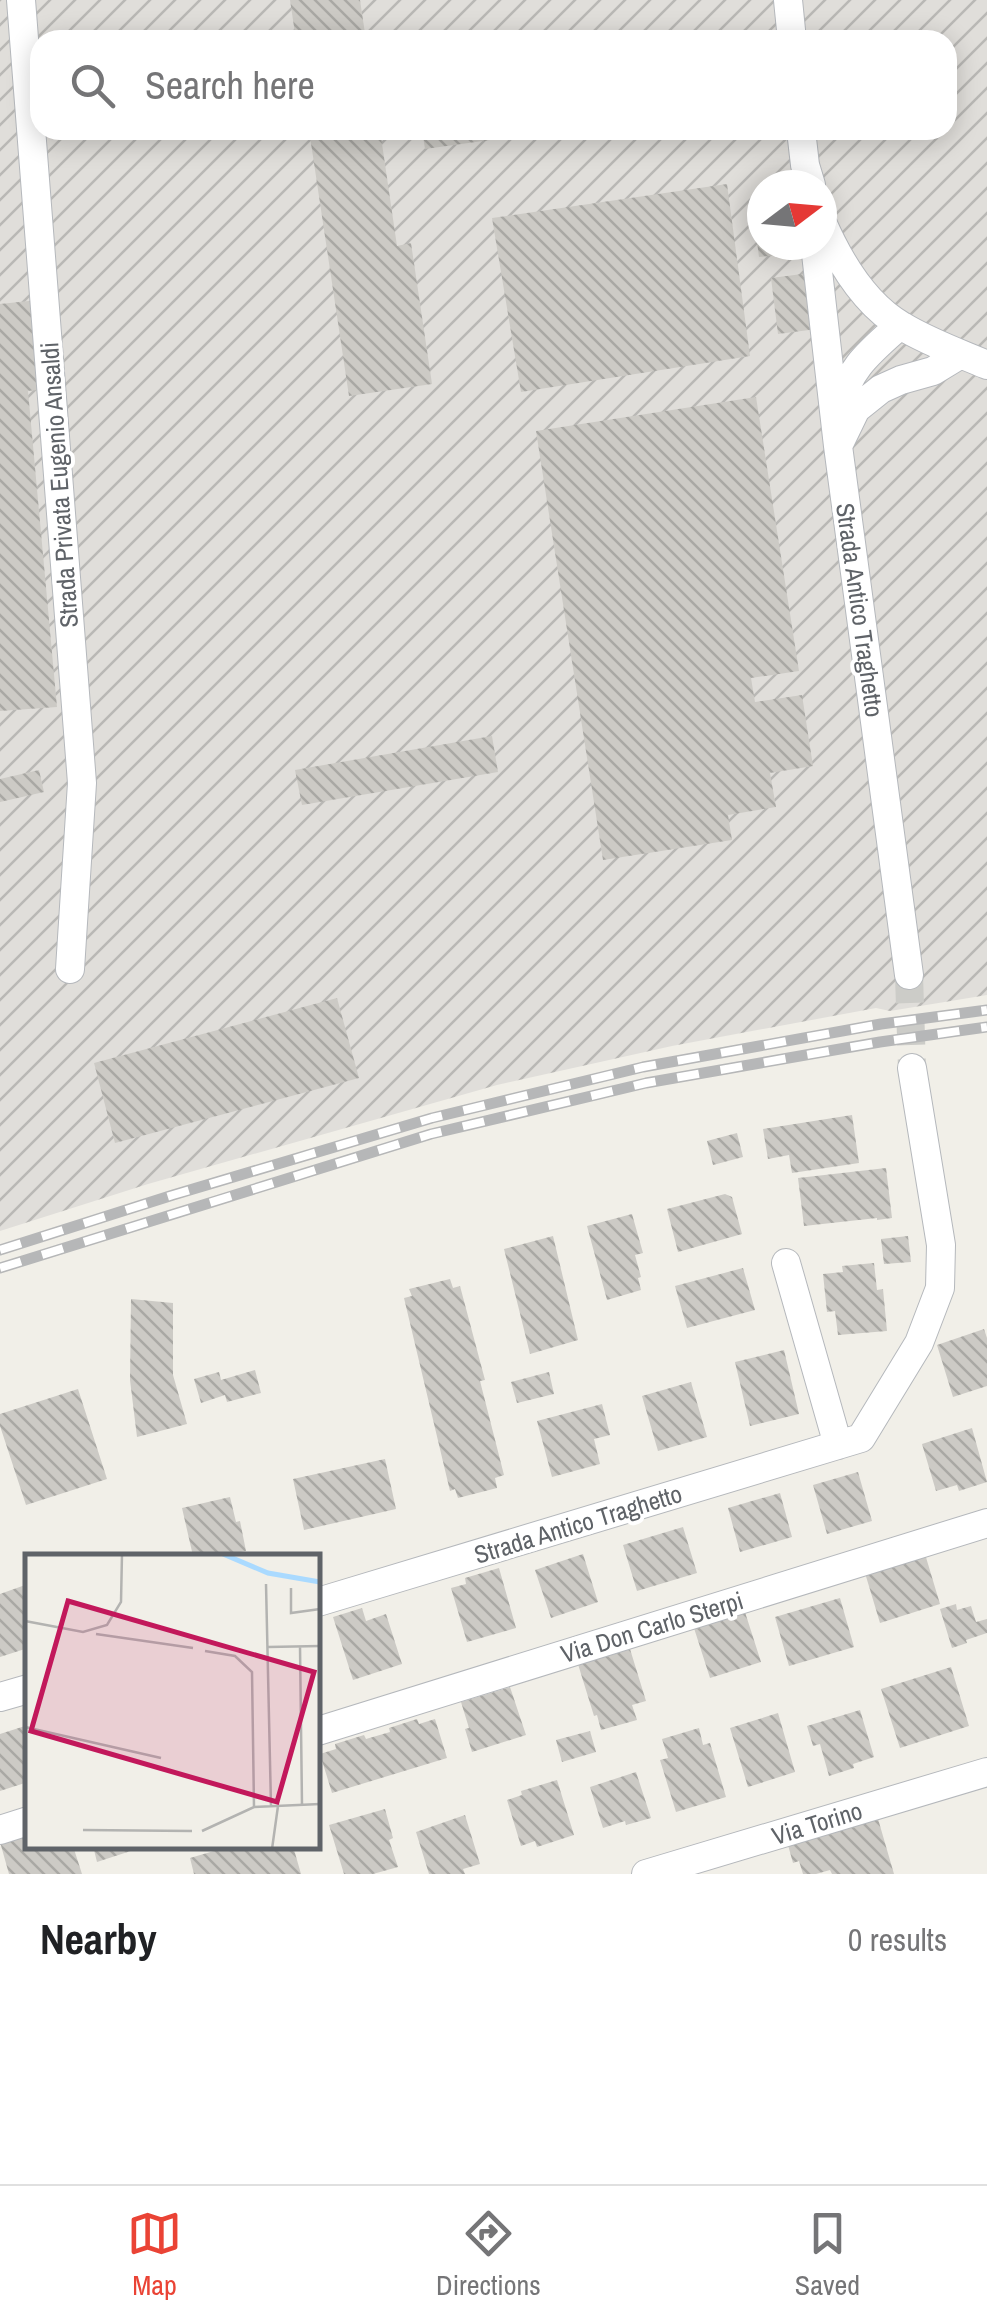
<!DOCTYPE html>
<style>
body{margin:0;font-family:"Archivo Narrow",sans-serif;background:#f6f6f6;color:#202124}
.compass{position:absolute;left:747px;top:170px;width:90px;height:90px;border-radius:50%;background:#fff;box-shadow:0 5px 25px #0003;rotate:74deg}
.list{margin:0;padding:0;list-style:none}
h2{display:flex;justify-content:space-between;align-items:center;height:130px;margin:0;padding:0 40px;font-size:42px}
h2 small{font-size:32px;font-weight:400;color:#757577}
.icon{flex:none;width:55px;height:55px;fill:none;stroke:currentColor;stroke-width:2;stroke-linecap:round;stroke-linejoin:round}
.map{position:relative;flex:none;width:987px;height:1874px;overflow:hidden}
.search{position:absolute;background:#fff;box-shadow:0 5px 25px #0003;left:30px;right:30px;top:30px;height:110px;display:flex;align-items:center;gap:25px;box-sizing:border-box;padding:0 35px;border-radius:30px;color:#757577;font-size:38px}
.sheet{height:310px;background:#fff}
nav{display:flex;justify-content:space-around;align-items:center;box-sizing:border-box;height:140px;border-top:2px solid #e0e0e0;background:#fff;font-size:28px;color:#757577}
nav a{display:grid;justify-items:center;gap:5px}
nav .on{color:#ea4335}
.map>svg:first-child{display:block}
</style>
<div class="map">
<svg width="987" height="1874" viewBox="0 0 987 1874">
<defs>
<pattern id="industrial-furrows" width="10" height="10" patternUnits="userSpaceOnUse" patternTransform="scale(2.5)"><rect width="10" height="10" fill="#e0deda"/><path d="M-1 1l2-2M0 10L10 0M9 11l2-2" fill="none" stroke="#b9b8b5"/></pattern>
<pattern id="building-back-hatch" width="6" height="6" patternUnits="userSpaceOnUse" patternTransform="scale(2.5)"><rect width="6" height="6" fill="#cccac5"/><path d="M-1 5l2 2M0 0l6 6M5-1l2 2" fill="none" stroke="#a9a8a4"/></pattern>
</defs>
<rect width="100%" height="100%" fill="#f1efe8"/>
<path fill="url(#industrial-furrows)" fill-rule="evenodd" d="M0 0H987V995L890 1011 876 1008 672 1046 497 1085 148 1184 0 1231ZM40 40H947V130H40ZM762 185H822V245H762Z"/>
<path fill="url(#building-back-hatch)" d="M290 0H360L366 40H296Z
M309 130H380L397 246 411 243 432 384 349 396Z
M422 130H548L549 132 425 149Z
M727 184 750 356 521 392 492 218Z
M762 202V245H777L778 255 759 257 752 203Z
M810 273 817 329 778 334 771 278Z
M38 300 46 389 28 391 57 707 0 711V304Z
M756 397 799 671 751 678 755 702 802 695 813 766 770 773 776 807 728 815 732 840 603 860 536 431Z
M492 736 498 772 302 805 295 770Z
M39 770 44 792 0 802V779Z
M337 998 359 1078 115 1143 94 1063Z
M852 1115 859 1163 792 1173 789 1155 768 1159 763 1129Z
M737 1133 743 1157 713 1165 707 1141Z
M886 1168 892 1218 877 1220V1218L804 1226 798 1178Z
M725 1194 732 1197 742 1234 678 1252 667 1209Z
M632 1214 643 1253 635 1255 641 1277 638 1278 641 1290 607 1300 587 1226Z
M553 1236 578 1340 530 1354 504 1249Z
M908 1236 911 1262 884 1264 881 1239Z
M874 1263 877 1290 883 1289 887 1331 838 1335 835 1311 827 1312 823 1274 843 1272 842 1266Z
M743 1268 755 1310 687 1328 675 1286Z
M450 1279 453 1288 460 1286 485 1380 480 1381 504 1475 495 1478 497 1488 458 1498 455 1489 450 1491 404 1298 412 1296 409 1289Z
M131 1299 173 1303V1375L187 1424 137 1437 130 1380Z
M984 1329 987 1338V1386L953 1397 937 1345Z
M784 1350 799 1414 750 1426 735 1362Z
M255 1370 261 1393 227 1402 225 1395 201 1403 194 1379 219 1372 221 1380Z
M549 1372 554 1394 517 1403 511 1382Z
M691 1382 707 1437 658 1451 642 1396Z
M78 1389 107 1479 26 1505 0 1426V1414Z
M602 1404 610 1435 594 1439 600 1464 552 1477 537 1421Z
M972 1428 987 1482 959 1491 957 1485 936 1491 922 1444Z
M385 1459 396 1509 304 1530 293 1479Z
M858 1472 872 1521 827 1534 813 1485Z
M780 1493 792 1537 740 1552 728 1508Z
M230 1497 236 1522 240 1521 246 1551 220 1556H193L182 1508Z
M683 1527 697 1573 637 1591 623 1545Z
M583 1554 598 1602 551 1618 535 1570Z
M925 1554 940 1604 880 1623 865 1573Z
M499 1568 516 1628 467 1642 451 1588 466 1584 465 1578Z
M28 1584V1648L0 1657V1594Z
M840 1598 854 1647 789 1666 775 1617Z
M956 1604 957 1610 971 1606 976 1622 987 1619V1633L966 1640 967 1643 952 1648 940 1609Z
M362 1608 366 1621 386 1614 402 1664 353 1680 333 1617Z
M744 1609 761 1662 710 1678 693 1625Z
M630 1649 646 1701 632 1705 637 1720 601 1730 597 1715 594 1716 577 1661 604 1653 605 1657Z
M951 1667 969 1726 900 1748 881 1689Z
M510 1687 526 1735 472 1752 465 1729 469 1728 461 1702Z
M860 1710 874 1757 853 1764 854 1768 829 1776 820 1744 813 1746 807 1726Z
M778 1713 795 1772 748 1787 730 1728Z
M417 1719 419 1724 435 1719 447 1758 332 1793 320 1754 336 1749 335 1744 364 1735 366 1739 390 1732 389 1728Z
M28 1725V1782L0 1791V1734Z
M699 1728 703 1745 710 1743 726 1797 676 1812 660 1760 668 1758 662 1739Z
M590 1731 596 1752 562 1762 556 1740Z
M636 1772 651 1818 626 1825 625 1821 603 1828 590 1787Z
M557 1780 574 1835 537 1847 535 1841 521 1846 507 1800 522 1795 521 1791Z
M385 1809 393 1838 389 1840 398 1867 373 1874H344L329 1825Z
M876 1812 894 1874H832L830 1870 816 1874H803L799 1861 793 1863 786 1838Z
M465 1815 480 1864 463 1869 465 1874H429L416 1832Z
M28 1832V1846H73L82 1874H9L0 1842Z
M93 1846H143V1847L97 1862Z
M231 1846H293L301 1874H194L190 1858Z"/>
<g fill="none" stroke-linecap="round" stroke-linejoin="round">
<path stroke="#ccccc8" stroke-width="28" stroke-dasharray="28 14" stroke-linecap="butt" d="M909 975 912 1068"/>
<defs>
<path id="street" d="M21 0 82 783 70 969
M788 0 792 40
M801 130 805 165 811 185
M822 222C839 261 864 304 902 326 928 342 959 353 987 365
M815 245 838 446 909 975
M839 409C847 369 871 351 900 325
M839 444 856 409 881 389 901 380 933 371 961 354
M786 1263 838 1445
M318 1602 861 1438 919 1343 940 1288 941 1245 912 1068
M0 1697 28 1689
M318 1731 987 1523
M0 1830 28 1821
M646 1874 987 1772"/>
</defs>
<use href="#street" stroke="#b5b8bc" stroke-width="30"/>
<use href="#street" stroke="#fff" stroke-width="28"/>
<defs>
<path id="rail" d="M0 1250 173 1195 432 1118 643 1067 881 1024 987 1010
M0 1268 431 1134 646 1083 880 1042 987 1027"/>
</defs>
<use href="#rail" stroke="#b6b7b8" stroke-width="11"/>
<use href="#rail" stroke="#fff" stroke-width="8" stroke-dasharray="22" stroke-linecap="butt"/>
</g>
<g text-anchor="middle" stroke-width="8" stroke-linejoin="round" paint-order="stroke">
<g font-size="25" fill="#5f6368" stroke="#fff">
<text transform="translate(59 485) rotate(-94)" y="9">Strada Privata Eugenio Ansaldi</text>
<text transform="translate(860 610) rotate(82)" y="9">Strada Antico Traghetto</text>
<text transform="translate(578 1524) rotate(-17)" y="9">Strada Antico Traghetto</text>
<text transform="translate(652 1627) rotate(-17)" y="9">Via Don Carlo Sterpi</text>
<text transform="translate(817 1823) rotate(-17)" y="9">Via Torino</text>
</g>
</g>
<g transform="translate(25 1554)">
<rect width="295" height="295" fill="#f1efe8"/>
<path fill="none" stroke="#aadaff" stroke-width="5" d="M198 0 243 19 295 28"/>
<path fill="none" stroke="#b3b3b1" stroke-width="2.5" d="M241 30 246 252M266 34V59L295 55M0 67 58 78 82 71 96 48 97 0M71 80 168 94M275 92 277 251M243 93 295 92M180 97 210 102 227 118 229 253M0 173 136 204M58 276 167 277M177 277 229 253 295 250M247 295 253 252"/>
<path fill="#c2185b" fill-opacity="0.15" stroke="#c2185b" stroke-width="5" d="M43 47 289 118 252 248 6 177Z"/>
<rect width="295" height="295" fill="none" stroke="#5f6368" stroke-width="5"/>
</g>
</svg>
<svg class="compass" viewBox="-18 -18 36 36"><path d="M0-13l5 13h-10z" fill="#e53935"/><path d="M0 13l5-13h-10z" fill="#757577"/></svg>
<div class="search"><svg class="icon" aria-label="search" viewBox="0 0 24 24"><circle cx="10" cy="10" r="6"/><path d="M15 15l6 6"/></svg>Search here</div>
</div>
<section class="sheet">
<h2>Nearby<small>0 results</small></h2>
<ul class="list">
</ul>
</section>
<nav>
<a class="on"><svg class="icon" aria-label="map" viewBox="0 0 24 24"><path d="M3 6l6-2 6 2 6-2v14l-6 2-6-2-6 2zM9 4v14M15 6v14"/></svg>Map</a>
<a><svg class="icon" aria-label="directions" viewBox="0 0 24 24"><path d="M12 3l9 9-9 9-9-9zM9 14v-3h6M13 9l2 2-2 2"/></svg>Directions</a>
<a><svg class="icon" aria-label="saved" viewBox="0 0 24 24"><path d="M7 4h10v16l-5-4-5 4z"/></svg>Saved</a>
</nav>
